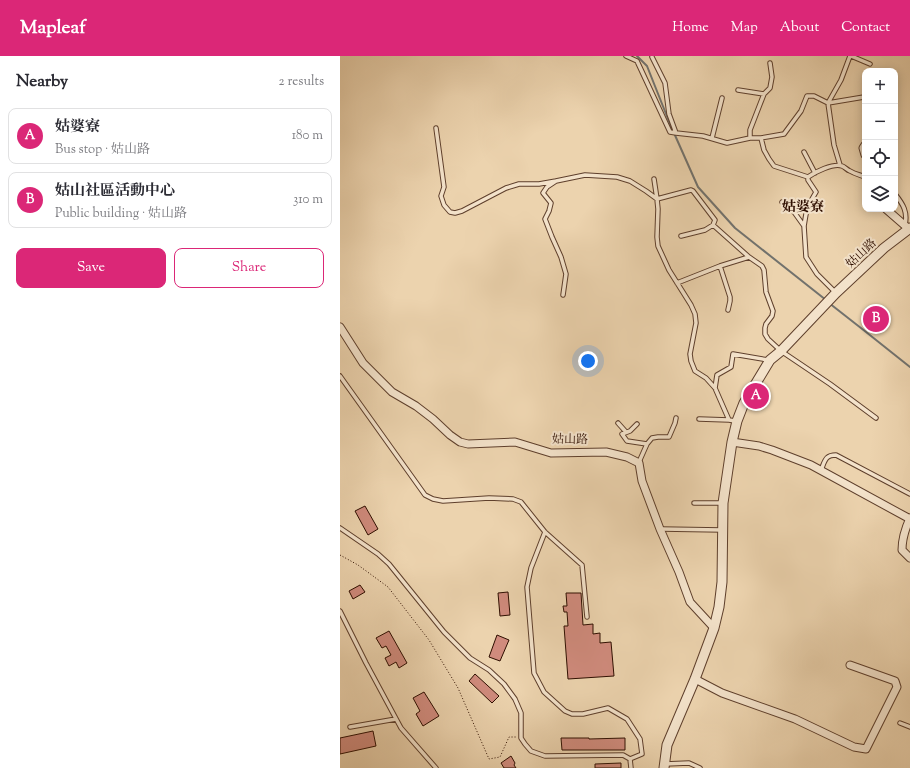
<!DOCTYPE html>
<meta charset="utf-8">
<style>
body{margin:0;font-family:"Sorts Mill Goudy","Noto Serif TC",serif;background:#f2f2f3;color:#2b2b33}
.controls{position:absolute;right:12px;top:12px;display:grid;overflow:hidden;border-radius:8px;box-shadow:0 2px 10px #0003}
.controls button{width:36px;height:36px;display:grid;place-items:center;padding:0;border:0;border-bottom:1px solid #e1e1e2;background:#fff;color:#2b2b33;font:20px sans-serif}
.you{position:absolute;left:248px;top:305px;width:14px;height:14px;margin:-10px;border:3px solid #fff;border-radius:50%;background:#1a73e8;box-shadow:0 0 0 6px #1a73e833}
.badge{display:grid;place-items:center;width:26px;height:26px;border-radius:50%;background:#db2777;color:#fff;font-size:13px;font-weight:700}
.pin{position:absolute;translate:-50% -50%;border:2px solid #fff;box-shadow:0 1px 4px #0006}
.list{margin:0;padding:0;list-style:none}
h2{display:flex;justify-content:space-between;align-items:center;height:52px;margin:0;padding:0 16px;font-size:17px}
h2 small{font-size:13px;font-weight:400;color:#7c7c81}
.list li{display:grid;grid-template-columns:26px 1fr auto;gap:12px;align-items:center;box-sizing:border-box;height:56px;margin:0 8px 8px;padding:0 8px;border:1px solid #e1e1e2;border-radius:8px}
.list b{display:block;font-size:15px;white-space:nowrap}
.list p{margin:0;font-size:13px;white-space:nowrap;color:#7c7c81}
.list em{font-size:13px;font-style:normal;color:#7c7c81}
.actions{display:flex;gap:8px;padding:12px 16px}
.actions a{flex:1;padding:9px 0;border:1px solid #db2777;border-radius:8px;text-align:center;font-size:14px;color:#db2777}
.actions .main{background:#db2777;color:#fff}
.icon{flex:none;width:22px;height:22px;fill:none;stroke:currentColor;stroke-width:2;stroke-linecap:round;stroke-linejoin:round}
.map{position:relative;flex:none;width:570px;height:712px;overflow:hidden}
header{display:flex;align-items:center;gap:24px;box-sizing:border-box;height:56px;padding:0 20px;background:#db2777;color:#fff}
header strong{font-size:19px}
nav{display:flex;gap:22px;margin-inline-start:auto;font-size:14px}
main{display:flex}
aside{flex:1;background:#fff}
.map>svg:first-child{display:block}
</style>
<header>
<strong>Mapleaf</strong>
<nav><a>Home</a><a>Map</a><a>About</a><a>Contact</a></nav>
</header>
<main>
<aside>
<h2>Nearby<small>2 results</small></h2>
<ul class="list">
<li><span class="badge">A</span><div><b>姑婆寮</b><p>Bus stop · 姑山路</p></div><em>180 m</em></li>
<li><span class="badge">B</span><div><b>姑山社區活動中心</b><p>Public building · 姑山路</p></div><em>310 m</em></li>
</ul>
<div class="actions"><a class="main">Save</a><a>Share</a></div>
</aside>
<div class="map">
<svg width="570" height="712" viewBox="0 0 570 712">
<rect width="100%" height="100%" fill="#ecd3ae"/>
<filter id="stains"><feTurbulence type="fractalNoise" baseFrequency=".005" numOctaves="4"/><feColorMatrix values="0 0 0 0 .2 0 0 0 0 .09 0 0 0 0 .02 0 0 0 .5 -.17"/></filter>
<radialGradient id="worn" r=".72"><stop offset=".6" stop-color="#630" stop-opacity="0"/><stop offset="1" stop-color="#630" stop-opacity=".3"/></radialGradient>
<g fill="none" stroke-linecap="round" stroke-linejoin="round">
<path stroke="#72726d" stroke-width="2" d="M297 0 307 10 330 68 358 131 395 172 486 244
M489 247 526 276 570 311"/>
</g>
<path fill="#d08b7d" stroke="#2e0e00" d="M530 253 548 269 543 274 525 258Z
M25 450 38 473 28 479 15 455Z
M20 529 25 536 13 543 9 535Z
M168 536 170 559 160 560 158 537Z
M226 537H241L243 569 253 568V578L260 577V587L271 586 274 620 228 623 224 570H228L227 556H224L223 550H227Z
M49 575 67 607 59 612 56 606 49 610 45 602 51 599 46 590 42 592 36 582Z
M157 579 169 584 160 605 149 601Z
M135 618 159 640 152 647 129 625Z
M84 636 99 660 83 670 76 658 80 655 73 642Z
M33 675 36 690 0 698V682Z
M221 682H249V683L285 682V694H222Z
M171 700 175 707 174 709 176 712H164L161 707Z
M281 707V712H255V708Z"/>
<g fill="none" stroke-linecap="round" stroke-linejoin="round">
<defs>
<path id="service" d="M286 0 297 5 330 76 336 77
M510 0 501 24 488 47 524 41
M511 0 530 8
M312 1 325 27 329 58 336 77 363 80 387 87 410 82
M430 7 432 21 430 32 424 38 410 74V82H421L424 94 429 103 434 110 468 121C475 116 493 107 502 110 505 111 507 114 510 115 515 118 520 119 525 121
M398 34 424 38
M96 72 104 131 101 140 104 149 110 156 115 157 122 155 166 132 179 128H199L216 125 207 131 203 137 211 147 209 155 205 163 212 181 221 201 226 218 223 239
M372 82 382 42
M421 82 444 78 461 55 467 40H474L488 47 494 89 500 109
M464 96 475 117
M468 121V124L476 136 472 143 466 158 464 170 466 201 477 218 495 236
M314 123 317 143 351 134 353 135 375 164 373 169
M216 125 245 119 277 121 290 125 306 135 317 143 318 153 317 181 318 190 329 214 351 249 355 258 356 267 350 298 351 305 355 315 366 322 375 332 389 364 395 365
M555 138C563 148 568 156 565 169
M442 146 449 149 464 170
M341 180 365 174 373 169 409 201 422 210 424 214 426 236 433 255 432 260 426 268 425 272V278L428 283 441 295 490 328 536 362
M380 210 390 241V245L388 254
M337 227 380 210 409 201
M0 320 85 439 93 443 103 445 149 442 173 443 181 446 205 476 242 509 247 561
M375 332 377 319 391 311 393 298 428 304
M359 363 389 364
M278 367 286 376
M297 368 290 375 282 378 287 385 307 388
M299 406 307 388 312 382 318 381H329L335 367 336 362
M481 414C485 405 485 399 496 399L570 438
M354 447H382
M0 472 38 498 49 508 104 576 130 602 149 614 164 628 175 643 181 657V682L185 688 191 695 205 700 283 699 290 703 291 712
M321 473 382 474
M205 476 191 512 187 531 194 617 204 636 225 655 232 658H243L268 652 287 663 300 683 302 698 290 703
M0 555 26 607 61 672 96 712
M560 667 570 671
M10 671 56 663
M325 708 349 707 360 712"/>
<path id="minor" d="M525 89 523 92 525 99
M546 153 569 173
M0 271 23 307 52 336 76 350 93 363 110 379 120 386 128 388 175 386 211 397 266 396 287 401 299 407 302 425 320 473 339 516 350 546 374 572
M392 386 419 390 432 394 471 409 570 463
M570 462C565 473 562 482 562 494L570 502
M355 623 382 637 455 663 514 691 526 693 557 631 555 625 510 609"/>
<path id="tertiary" d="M324 712 327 689 355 623 374 572 379 551 382 526 383 447 392 386 397 365 404 347 430 304 441 295 496 237 544 192 570 172"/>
</defs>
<use href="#service" stroke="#5e3f2c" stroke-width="5.5"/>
<use href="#minor" stroke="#5e3f2c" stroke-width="9"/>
<use href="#tertiary" stroke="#5e3f2c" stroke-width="11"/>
<path stroke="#2e0e00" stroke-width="1" stroke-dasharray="1 2" stroke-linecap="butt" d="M0 499 18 509 48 531 89 584 118 632 149 703 160 701 169 681H177"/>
<use href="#service" stroke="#f3e2ca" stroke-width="3.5"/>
<use href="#minor" stroke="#f3e2ca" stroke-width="7"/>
<use href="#tertiary" stroke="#f3e2ca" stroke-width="9"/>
</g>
<g text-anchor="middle" stroke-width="4" stroke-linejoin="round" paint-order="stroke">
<g font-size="12" fill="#2e0e00" stroke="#f3e2ca">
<text transform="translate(521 197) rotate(-43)" y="4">姑山路</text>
<text transform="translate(230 383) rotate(1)" y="4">姑山路</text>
</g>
<g font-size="14" font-weight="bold" fill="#2e0e00" stroke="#f3e2ca">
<text x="463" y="155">姑婆寮</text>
</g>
</g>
<rect width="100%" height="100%" filter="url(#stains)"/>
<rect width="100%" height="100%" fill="url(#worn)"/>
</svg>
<div class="controls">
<button>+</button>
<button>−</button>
<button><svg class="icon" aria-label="locate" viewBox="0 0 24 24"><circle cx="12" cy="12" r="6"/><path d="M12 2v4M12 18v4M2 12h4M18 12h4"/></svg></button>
<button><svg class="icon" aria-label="layers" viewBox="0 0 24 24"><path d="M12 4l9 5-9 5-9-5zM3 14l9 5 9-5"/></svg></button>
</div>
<div class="you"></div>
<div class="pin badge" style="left:416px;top:340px">A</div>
<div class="pin badge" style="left:536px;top:263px">B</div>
</div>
</main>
